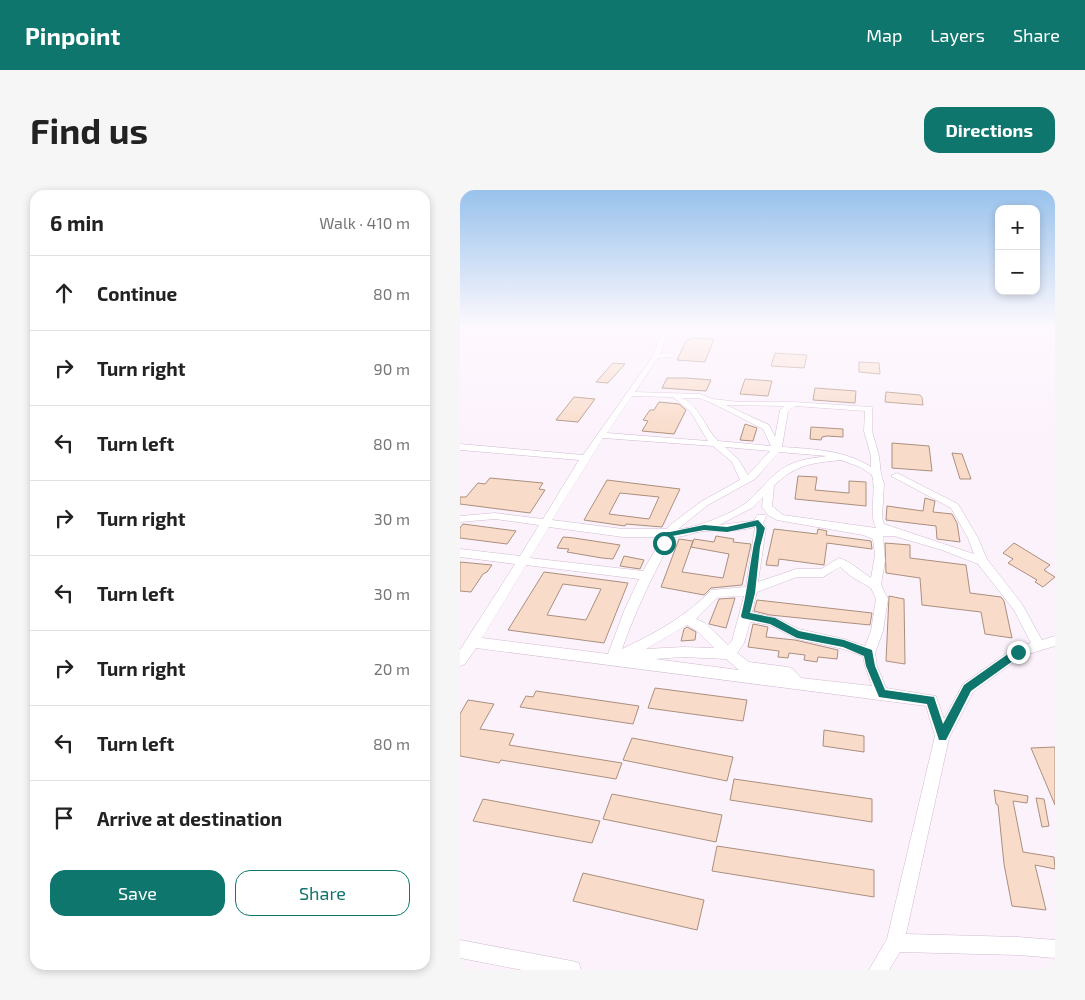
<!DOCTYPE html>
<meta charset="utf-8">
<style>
body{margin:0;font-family:"Exo 2",sans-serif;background:#f6f6f6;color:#222}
.controls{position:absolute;right:15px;top:15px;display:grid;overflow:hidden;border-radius:10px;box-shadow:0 2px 8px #0003}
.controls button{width:45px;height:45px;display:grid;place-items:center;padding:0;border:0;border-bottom:1px solid #e0e0e0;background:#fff;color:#222;font:25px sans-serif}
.stop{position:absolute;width:15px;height:15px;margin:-11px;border:4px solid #0f766e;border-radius:50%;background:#fff}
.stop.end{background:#0f766e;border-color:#fff;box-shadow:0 1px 5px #0008}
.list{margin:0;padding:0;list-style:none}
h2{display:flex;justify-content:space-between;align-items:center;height:65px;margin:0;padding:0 20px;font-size:21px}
h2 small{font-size:16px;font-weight:400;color:#767676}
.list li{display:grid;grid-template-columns:32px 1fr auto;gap:15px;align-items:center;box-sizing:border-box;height:75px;padding:0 20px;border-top:1px solid #e0e0e0}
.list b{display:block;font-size:19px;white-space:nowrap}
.list em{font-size:16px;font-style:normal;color:#767676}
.actions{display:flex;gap:10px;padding:15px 20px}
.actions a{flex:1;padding:11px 0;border:1px solid #0f766e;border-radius:15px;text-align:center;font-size:18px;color:#0f766e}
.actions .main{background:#0f766e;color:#fff}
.icon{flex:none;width:28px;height:28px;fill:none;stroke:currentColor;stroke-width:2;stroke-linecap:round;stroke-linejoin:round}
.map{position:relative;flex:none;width:595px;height:780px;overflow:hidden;border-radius:15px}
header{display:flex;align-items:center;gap:30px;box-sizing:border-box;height:70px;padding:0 25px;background:#0f766e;color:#fff}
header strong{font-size:24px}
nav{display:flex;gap:28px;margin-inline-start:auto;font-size:18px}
.intro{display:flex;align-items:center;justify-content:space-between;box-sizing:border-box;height:120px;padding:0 30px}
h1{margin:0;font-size:35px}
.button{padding:12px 22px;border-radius:15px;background:#0f766e;color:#fff;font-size:18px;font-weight:700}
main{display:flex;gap:30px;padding:0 30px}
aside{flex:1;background:#fff;border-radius:15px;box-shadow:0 2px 8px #0003}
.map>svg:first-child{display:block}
</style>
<header>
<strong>Pinpoint</strong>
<nav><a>Map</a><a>Layers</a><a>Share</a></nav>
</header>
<div class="intro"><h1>Find us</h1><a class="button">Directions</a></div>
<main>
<aside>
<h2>6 min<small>Walk · 410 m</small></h2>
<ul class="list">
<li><svg class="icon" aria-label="ahead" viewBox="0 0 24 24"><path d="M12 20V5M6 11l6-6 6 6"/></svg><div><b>Continue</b></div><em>80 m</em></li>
<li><svg class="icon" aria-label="right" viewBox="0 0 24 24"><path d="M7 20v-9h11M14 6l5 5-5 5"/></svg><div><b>Turn right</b></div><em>90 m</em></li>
<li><svg class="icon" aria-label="left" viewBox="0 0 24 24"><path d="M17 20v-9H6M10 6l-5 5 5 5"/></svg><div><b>Turn left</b></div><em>80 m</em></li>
<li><svg class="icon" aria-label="right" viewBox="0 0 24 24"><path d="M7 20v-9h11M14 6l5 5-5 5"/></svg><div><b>Turn right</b></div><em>30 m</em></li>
<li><svg class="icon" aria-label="left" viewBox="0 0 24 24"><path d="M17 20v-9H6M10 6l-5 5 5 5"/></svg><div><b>Turn left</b></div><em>30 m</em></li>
<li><svg class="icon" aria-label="right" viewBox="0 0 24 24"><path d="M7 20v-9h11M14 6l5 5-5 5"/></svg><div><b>Turn right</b></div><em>20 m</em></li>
<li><svg class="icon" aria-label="left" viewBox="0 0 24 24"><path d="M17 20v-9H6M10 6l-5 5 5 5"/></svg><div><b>Turn left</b></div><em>80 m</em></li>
<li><svg class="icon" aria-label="arrive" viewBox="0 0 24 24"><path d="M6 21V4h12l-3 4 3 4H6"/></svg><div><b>Arrive at destination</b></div></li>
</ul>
<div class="actions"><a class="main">Save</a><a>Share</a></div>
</aside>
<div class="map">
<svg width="595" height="780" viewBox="0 0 595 780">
<rect width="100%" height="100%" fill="#fcf2fc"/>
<path fill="#f9dbc9" stroke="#ab8f7e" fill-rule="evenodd" d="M232 148 254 149 245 172 217 170 226 151Z
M315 163 347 165 344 178 311 176Z
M399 172 419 173 420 184 399 182Z
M153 173 165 174 148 193 136 192Z
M207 188H227L251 190 246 201 202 198Z
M285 189 312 191 308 206 280 204Z
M355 198 396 201 395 213 353 210Z
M426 202 460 205 462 207 463 215 425 212Z
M114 207 135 209 118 232 96 230Z
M199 212 219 214 226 220 214 244 182 241 188 231 183 230 190 220H194Z
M285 234 297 238 293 251 280 250Z
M351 237 383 239V247L367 246 362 247 361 250 350 249Z
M432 253 469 256 472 281 432 278Z
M492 263 502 264 511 289H500Z
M338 286 357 287 355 300 389 303V291L406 292V316L335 309Z
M30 288 83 293 79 299 85 300 70 323 0 314V307H6L18 293 25 294Z
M147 290 220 299 202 337 166 334 165 336 124 330ZM160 303 199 307 189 329 149 324Z
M465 308 475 311 473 322 492 324 497 333 500 352 477 349 476 336 426 330 427 316 463 321Z
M3 334 56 341 47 354 0 348V338Z
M314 339 357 344 358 339 367 341 366 345 411 351 412 359 367 353 364 375 319 369 318 376 306 375Z
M256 346 274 349 273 352 291 354 282 395 251 398 244 405 201 397 219 349 233 351 222 382 263 388 269 364 231 357 234 349 254 352Z
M103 347 114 348 160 355 153 369 142 368 107 362 109 359 97 358Z
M425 353 450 355V368L506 375 510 403 541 407 544 411 552 448 525 444 521 422 462 415 460 388 426 383Z
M554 353 590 375 584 380 595 387 583 397 575 392 577 390 548 373 553 369 543 363Z
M164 366 184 370 180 379 160 376Z
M0 372 32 375 27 382 23 384 11 402 0 401Z
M84 382 168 393 144 453 48 440ZM103 394 141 399 126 430 87 425Z
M429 406 444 409 445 474 426 471Z
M275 408 266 438 249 434 259 409Z
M297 410 412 423 410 435 310 425 294 421Z
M293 434 308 437 306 447 335 450 378 460 377 469 358 467 357 472 344 470 345 465 329 463 328 468 318 467 319 461 288 457Z
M227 437 236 442 235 450 221 451 224 439Z
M195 498 287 510 283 531 188 518Z
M76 501 179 516 173 534 60 517 66 506 73 507Z
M8 510 34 514 20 539 54 544 49 555 162 573 156 589 41 570 39 573 0 566V524Z
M364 540 404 546V562L363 556Z
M172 548 273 567 267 591 163 570Z
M595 557V615L571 558Z
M274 589 412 609V632L270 610Z
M534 600 568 606 567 613 553 611 563 662 594 667 595 679 575 675 586 720 552 716 544 674 538 615 536 614Z
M152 604 262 625 256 652 143 629Z
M576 608 584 609 589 636 582 637Z
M23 609 140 631 132 653 13 631Z
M257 656 414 680V707L252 681Z
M123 683 244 710 237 740 113 711Z"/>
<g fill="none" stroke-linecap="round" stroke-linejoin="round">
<defs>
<path id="street" d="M204 137H210L200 164 212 163 215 165 212 167 198 168 175 202 240 204 253 209 279 212H333L412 217V241L419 266 421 284 424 294 422 327 424 334 514 364 508 348 491 318 431 286 436 283 439 284 498 314 518 348 527 369 562 414 582 450 595 446V456L562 466 513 502 489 548 446 744 558 747 595 750V768L558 765 440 762 429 780H409L427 749 475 546 466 516 16 458 5 474 0 476V460L55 374 0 367V359L60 366 79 335 35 329 0 332V326L35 323 83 329 119 270 0 260V254L123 265 193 166ZM172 206 213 207 230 221 248 251 147 243ZM222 208H239L252 213 303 239 311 256 258 251C244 237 241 217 222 208ZM266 215 324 216 320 220 315 247 309 235ZM335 216 405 221 404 241 411 266V277C385 260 352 259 322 257L328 221ZM143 248 253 256 272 272 280 290 242 311 210 335 207 339H163L92 330ZM265 257 310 261 288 285 278 269ZM319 262 367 266C354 268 341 269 329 275 311 283 301 301 286 313 273 323 234 339 218 339L248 315 295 289ZM381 270 400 277 412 285C417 303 408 322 416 338L323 325 312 316 314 296C335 274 353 273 381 270ZM303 307 302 317 308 325 317 330 403 345 413 349 415 365 411 388C400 381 392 372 379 368L361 379H336L298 392 306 338 303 333 306 327 305 325H297L294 331H291L259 335 292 318ZM89 337 163 347H203L183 381 70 368ZM295 337 286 397 251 400C226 427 195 443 162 459 176 420 193 383 214 347 225 347 234 342 245 341 262 340 278 342 295 337ZM423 346H434L482 360 518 374 554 420 571 453 554 458 503 494 484 529 476 506 426 498 417 476 415 463 423 441 428 409 421 395 425 371ZM66 375 179 389 164 421 148 464 22 448ZM380 377 392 387 411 398 416 409 411 441 405 456 384 449 339 439 316 428 292 422 297 402 337 387H363ZM284 406 272 451 268 455 245 433 236 429 258 407ZM290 432 310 435 337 449 383 459 403 466 405 476 412 496 341 488 333 479 328 477 289 472 277 463 284 453ZM227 435 237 441 254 458 223 457 186 459ZM223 467 266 469 279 480 195 469Z
M0 750 112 771 119 773 121 780H62L0 768Z"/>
</defs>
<use href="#street" stroke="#d1bad1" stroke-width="1"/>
<use href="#street" fill="#fff" fill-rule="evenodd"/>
</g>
<linearGradient id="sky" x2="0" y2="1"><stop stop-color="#99c2ec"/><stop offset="0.56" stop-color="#fef9fe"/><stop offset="1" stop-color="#fef9fe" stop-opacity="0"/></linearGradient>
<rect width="595" height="246" fill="url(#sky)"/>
<path fill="#0f766e" d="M298 330 305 338 300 357 295 403 290 423 315 428 339 441 384 450 412 460 415 476 425 500 474 507 483 534 504 495 555 459H561V465L511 501 486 550H479L467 514 419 507 406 476 404 466 383 457 337 448 310 434 282 428 281 426C287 403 289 381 293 359 294 351 298 343 296 336L267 342 244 340 212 346 204 356 200 353 207 342H210L244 335 267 337Z"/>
</svg>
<div class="controls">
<button>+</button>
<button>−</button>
</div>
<div class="stop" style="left:204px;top:353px"></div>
<div class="stop end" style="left:558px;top:462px"></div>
</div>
</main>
